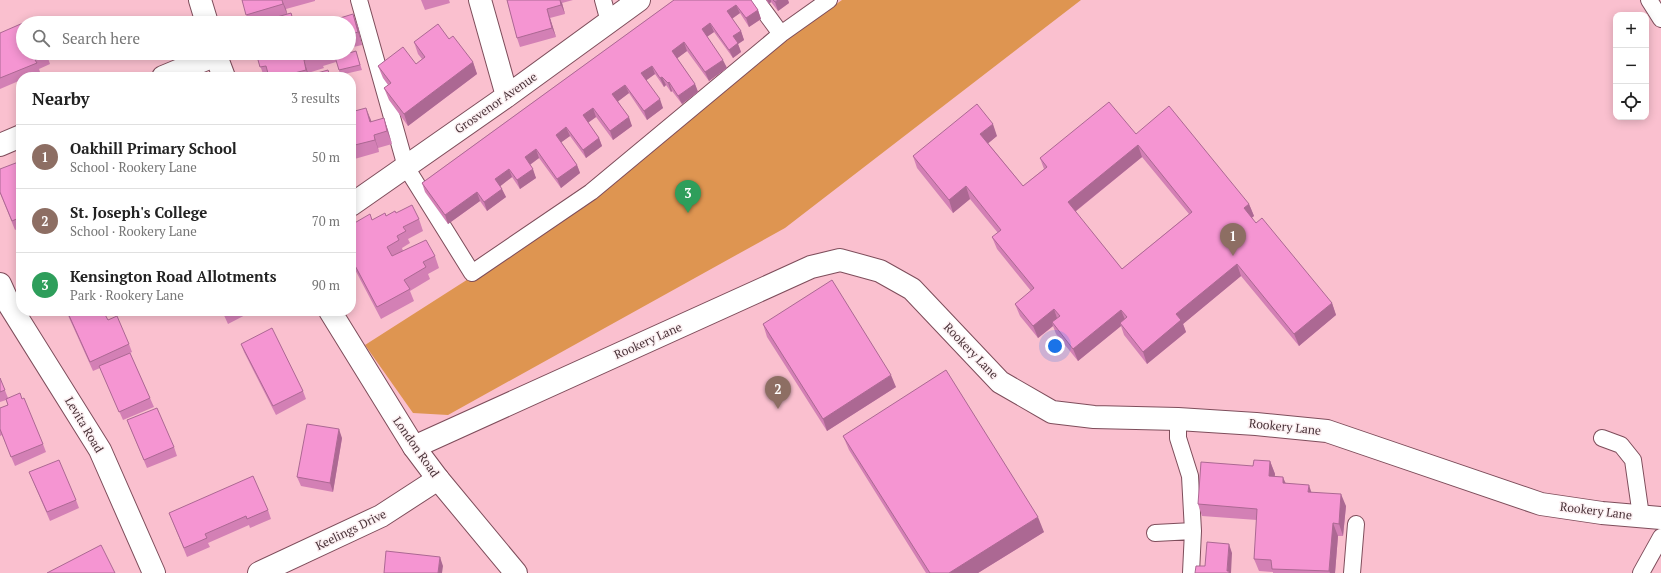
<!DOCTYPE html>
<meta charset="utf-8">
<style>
body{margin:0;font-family:"PT Serif",serif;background:#f2f2f2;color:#222}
.controls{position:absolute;right:12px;top:12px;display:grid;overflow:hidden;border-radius:8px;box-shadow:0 2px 10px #0003}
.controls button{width:36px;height:36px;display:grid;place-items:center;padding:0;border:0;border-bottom:1px solid #e0e0e0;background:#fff;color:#222;font:20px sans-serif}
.you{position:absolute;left:1055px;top:346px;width:14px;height:14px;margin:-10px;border:3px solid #fff;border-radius:50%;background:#1a73e8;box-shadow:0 0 0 6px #1a73e833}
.badge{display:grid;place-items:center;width:26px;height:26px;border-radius:50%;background:#1f685e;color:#fff;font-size:13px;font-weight:700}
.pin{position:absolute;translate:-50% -33px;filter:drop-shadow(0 1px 2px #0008)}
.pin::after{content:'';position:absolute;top:21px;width:14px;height:12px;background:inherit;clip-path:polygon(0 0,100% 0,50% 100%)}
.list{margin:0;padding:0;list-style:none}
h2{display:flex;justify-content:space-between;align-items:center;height:52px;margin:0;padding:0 16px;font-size:17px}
h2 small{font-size:13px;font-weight:400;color:#767676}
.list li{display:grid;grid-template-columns:26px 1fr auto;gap:12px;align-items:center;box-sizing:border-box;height:64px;padding:0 16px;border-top:1px solid #e0e0e0}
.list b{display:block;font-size:15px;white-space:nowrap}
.list p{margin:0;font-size:13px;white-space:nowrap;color:#767676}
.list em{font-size:13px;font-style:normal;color:#767676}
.icon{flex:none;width:22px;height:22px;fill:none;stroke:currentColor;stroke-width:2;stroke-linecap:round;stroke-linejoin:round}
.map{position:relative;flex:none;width:1661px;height:573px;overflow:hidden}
.search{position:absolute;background:#fff;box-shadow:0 2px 10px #0003;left:16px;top:16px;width:340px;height:44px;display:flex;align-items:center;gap:10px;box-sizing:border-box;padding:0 14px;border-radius:22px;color:#767676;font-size:15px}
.panel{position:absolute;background:#fff;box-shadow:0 2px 10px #0003;left:16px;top:72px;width:340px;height:244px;border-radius:16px}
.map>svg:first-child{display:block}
</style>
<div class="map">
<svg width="1661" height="573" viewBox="0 0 1661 573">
<rect width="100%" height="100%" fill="#fac0cf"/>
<path fill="#de9551" d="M842 0H1081L785 228 448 415 413 413 365 345 595 198 779 44Z"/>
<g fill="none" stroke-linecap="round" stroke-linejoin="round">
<defs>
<path id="service" d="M359 0 406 167 472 273 591 192 781 34 829 0
M603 0 609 22
M756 0 781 34
M1649 0 1661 19
M1178 419V438L1190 476 1193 531 1191 573
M1602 438 1621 445 1633 460 1641 516
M1155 533 1193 531
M1352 573 1356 524
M1641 573 1661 537"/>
<path id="minor" d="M480 0 507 96
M163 77 216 55
M0 145 21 136
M351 205 507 96 639 0
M0 284 10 306 100 450 154 573
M414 447 811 267 840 260 880 271 912 289 1000 382 1052 412 1094 417 1178 419 1256 424 1327 431 1541 504 1602 513 1661 518
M259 573 381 516 438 479"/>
<path id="secondary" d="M200 0 207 23
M215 53 224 77
M330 311 414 447 438 479 516 573"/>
</defs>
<use href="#service" stroke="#7e4d5b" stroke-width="18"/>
<use href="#minor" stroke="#7e4d5b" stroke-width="24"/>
<use href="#secondary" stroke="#7e4d5b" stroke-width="24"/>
<use href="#service" stroke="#fff" stroke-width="16"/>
<use href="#minor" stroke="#fff" stroke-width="22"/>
<use href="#secondary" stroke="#fff" stroke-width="22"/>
</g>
<path fill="#d380b5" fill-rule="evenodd" d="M242 0H315V1L286 9 287 14 291 13 294 23H249Z
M421 0H449L450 3 425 10Z
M507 0H573L562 3 565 14 550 18 556 37 520 47 517 38Z
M674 0H751L758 10 761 19 749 27 740 13 732 19 741 31 744 40 738 44 741 52 733 58 714 32 707 37 727 68 709 81 687 51 677 58 695 84 698 92 682 104 672 91 671 92 666 85 664 87 655 74 646 80 663 108 647 120 629 93 618 101 632 126 613 140 596 117 588 123 599 138 602 146 586 158 570 136 561 142 577 165 580 173 561 188 539 158 530 165 536 178 520 189 512 177 500 186 506 197 487 211 480 201 448 224 425 192 422 183Z
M766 0H788L789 3 778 11 771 2 769 4Z
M353 14 358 27 362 45 349 48 350 50H349V23L341 21Z
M0 33 47 55 50 64 39 69 40 72 27 77H21V80L0 89Z
M449 39 473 62 477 74 408 126 389 100 384 88 388 85 383 78 378 66 416 64 422 59 418 54 414 42Z
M356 51 362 70 340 75 339 70Z
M256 53H339L334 55 336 62 323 66 324 68 308 73 309 75 331 77H264Z
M351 112 371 122 384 118 392 144 378 148 379 152 351 160Z
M1136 134 1249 204 1254 216 1251 218 1256 223 1332 303 1336 315 1299 346 1241 276 1183 324 1186 332 1147 364 1124 335 1121 326 1078 361 1056 334 1053 326 1038 338 1020 316 1015 304 1031 291 997 249 992 237 998 233 970 199 953 213 917 168 913 156 997 136 988 143 1023 186 1044 169 1040 158ZM1142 157 1189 214 1122 269 1075 212Z
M21 161V227L15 230 0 193Z
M396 213 419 219 423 231 408 239 410 243 402 248 403 251 435 256 439 268 428 274 430 279 410 291 414 301 381 319 351 262V225L372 220Z
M66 311H103L108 320 129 344 132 352 130 353 154 407 123 420 100 368 93 371Z
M222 311H253L228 324Z
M763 324 896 387 827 431 767 337Z
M241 344 303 391 306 399 276 415 244 352Z
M0 378 8 398 43 444 46 452 15 466 2 435 0 436V408L8 405 6 400 0 402Z
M127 420 174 447 177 456 147 468Z
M843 436 1044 532 978 573H926L849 450Z
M342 438 333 492 301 486 297 477Z
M1270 461 1275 474 1274 476 1286 483 1311 492 1346 506 1343 536H1338L1335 573H1273V572L1259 571 1254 559 1257 520 1202 516 1198 504 1253 466Z
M29 472 76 500 79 508 50 521Z
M268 510 271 519 250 528 249 525 208 543 210 547 187 557 169 513Z"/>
<path fill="#ac6893" d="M282 0 286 9 288 17 283 4Z
M560 0 562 3 565 14 561 5Z
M767 0H771V2L769 4Z
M778 0H788L789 3 778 11 775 2Z
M736 5 740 13 730 20 727 11Z
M547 9 550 18 556 37 552 28Z
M758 10 761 19 749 27 746 18Z
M353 14 358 27 362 45 358 32Z
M710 23 714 32 705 38 702 29Z
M741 31 744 40 738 44 741 52 733 58 729 50 733 36Z
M684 42 687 51 675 60 672 51Z
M332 53H333L334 55 336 62Z
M304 60 308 73 309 77 306 70Z
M723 60 727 68 709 81 705 72Z
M473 62 477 74 408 126 404 114Z
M652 66 655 74 644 82 641 73Z
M662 77 666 85 664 87 660 78Z
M669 82 672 91 671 92 668 83Z
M695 84 698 92 682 104 678 96Z
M625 85 629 93 616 103 612 94Z
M660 99 663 108 647 120 644 111Z
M366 108 371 120 375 134 370 122Z
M593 108 596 117 586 124 583 115Z
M629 117 632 126 613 140 610 131Z
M384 118 388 130 392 144 387 131Z
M993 124 997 136 985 146 980 134Z
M566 127 570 136 559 144 556 135Z
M374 135 378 148 379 152 375 140Z
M599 138 602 146 586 158 583 150Z
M1138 145 1142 157 1072 214 1068 202Z
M536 149 539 158 528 166 525 157Z
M577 165 580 173 561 188 557 179Z
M509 169 512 177 498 188 495 179Z
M533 169 536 178 520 189 517 180Z
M966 186 970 199 953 213 949 200Z
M502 189 506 197 487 211 484 202Z
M477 192 480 201 448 224 445 215Z
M1249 204 1254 216 1248 221 1244 208Z
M1237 264 1241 276 1183 324 1186 332 1147 364 1143 352 1176 314Z
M1332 303 1336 315 1299 346 1294 334Z
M1054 309 1058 321 1052 322 1053 326 1038 338 1033 326Z
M1121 310 1126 322 1120 323 1121 326 1078 361 1073 349Z
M891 375 896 387 827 431 823 419Z
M339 429 342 438 333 492 330 483Z
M1270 461 1275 474 1274 488 1269 476Z
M1283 477 1288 489 1283 483Z
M1309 485 1313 497 1308 492Z
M1341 494 1346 506 1343 536 1339 524Z
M1038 517 1044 532 978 573H949Z
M1333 523 1338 536 1335 573H1330L1329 571Z
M1229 544 1232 553 1231 573H1228L1227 571Z
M440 557 443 566 442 573H438Z"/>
<path fill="#f595d2" stroke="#ac6893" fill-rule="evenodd" d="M242 0H282L283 4 246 15Z
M507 0H560L561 5 547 9 552 28 517 38Z
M674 0H751L758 10 746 18 736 5 727 11 741 31 733 36 738 43 729 50 710 23 702 29 723 60 705 72 684 42 672 51 695 84 678 96 669 82 668 83 662 77 660 78 652 66 641 73 660 99 644 111 625 85 612 94 629 117 610 131 593 108 583 115 599 138 583 150 566 127 556 135 577 165 557 179 536 149 525 157 533 169 517 180 509 169 495 179 502 189 484 202 477 192 445 215 422 183Z
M773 0H778L775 2Z
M291 13 294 23H256Z
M353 14 358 32 349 35V23H333L341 21 340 18Z
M323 19 324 23H298L310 20V22Z
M23 23V53H46L47 55 35 60 37 63 0 78V33Z
M438 24 449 39 453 36 473 62 404 114 384 88 391 83 378 66 403 47 416 64 425 57 414 42Z
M356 51 360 65 339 70 335 57Z
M256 53H321L319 54 320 56 304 60 306 70 279 77H269L266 66 260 67Z
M328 70 330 77H303Z
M1109 102 1136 134 1169 106 1249 204 1244 208 1256 223 1262 218 1332 303 1294 334 1237 264 1176 314 1181 320 1143 352 1120 323 1127 317 1121 310 1073 349 1052 322 1060 316 1054 309 1033 326 1015 304 1034 288 992 237 1001 230 966 186 949 200 913 156 977 104 993 124 980 134 1023 186 1047 167 1040 158ZM1138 145 1192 212 1122 269 1068 202Z
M366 108 370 122 384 118 387 131 374 135 375 140 351 146V112Z
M21 161V217L12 221 0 192V169Z
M412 205 419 219 403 227 406 231 397 236 399 240 387 247 392 256 426 240 435 256 423 262 426 267 404 280 410 289 377 307 351 258V225L370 214 372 220 385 213 386 216 395 211 396 213Z
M832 280 891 375 823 419 763 324Z
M67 311H103L108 320 117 316 129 344 90 362Z
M223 311H233L225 315Z
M272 328 303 391 273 406 241 344Z
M130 353 150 398 119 412 99 366Z
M946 370 1038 517 949 573H930L843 436Z
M0 378 5 390 0 392Z
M20 393 22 399 24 398 43 444 11 457 0 429V408L8 405 6 399Z
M157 408 174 447 144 460 127 420Z
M307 424 339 429 330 483 297 477Z
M59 460 76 500 47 512 29 472Z
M1254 460 1270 461 1269 476 1283 477V483L1309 485 1308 492 1341 494 1339 524 1333 523 1329 571 1272 569 1271 560 1254 559 1257 509 1198 504 1201 462 1253 466Z
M253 476 268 510 247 519 246 516 205 534 207 538 184 548 169 513Z
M1207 542 1229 544 1227 571H1229V573H1195L1196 566H1205Z
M101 545 115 573H47Z
M386 551 440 557 438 573H384Z"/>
<g text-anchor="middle" stroke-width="3" stroke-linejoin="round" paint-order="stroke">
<g font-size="12" fill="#493238" stroke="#fcf0f2">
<text transform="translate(496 103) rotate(-35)" y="4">Grosvenor Avenue</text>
<text transform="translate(648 341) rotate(-24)" y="4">Rookery Lane</text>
<text transform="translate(971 351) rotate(46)" y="4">Rookery Lane</text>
<text transform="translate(84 425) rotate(59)" y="4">Levita Road</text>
<text transform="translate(1285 427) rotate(6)" y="4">Rookery Lane</text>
<text transform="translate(416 447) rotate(55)" y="4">London Road</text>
<text transform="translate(1596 511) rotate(7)" y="4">Rookery Lane</text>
<text transform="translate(351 530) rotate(-26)" y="4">Keelings Drive</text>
</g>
</g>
</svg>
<div class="controls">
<button>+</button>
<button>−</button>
<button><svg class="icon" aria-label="locate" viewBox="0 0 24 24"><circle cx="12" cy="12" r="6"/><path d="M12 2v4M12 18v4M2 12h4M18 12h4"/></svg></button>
</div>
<div class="you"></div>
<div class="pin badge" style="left:1233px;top:256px;background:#8d6e63">1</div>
<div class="pin badge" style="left:778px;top:409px;background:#8d6e63">2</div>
<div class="pin badge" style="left:688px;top:213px;background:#2e9e5b">3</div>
<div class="search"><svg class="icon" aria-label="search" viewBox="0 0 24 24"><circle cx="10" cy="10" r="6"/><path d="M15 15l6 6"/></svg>Search here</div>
<section class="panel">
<h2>Nearby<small>3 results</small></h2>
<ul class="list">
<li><span class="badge" style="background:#8d6e63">1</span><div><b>Oakhill Primary School</b><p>School · Rookery Lane</p></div><em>50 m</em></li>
<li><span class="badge" style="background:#8d6e63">2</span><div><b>St. Joseph's College</b><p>School · Rookery Lane</p></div><em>70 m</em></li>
<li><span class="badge" style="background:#2e9e5b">3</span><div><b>Kensington Road Allotments</b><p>Park · Rookery Lane</p></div><em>90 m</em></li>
</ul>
</section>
</div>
